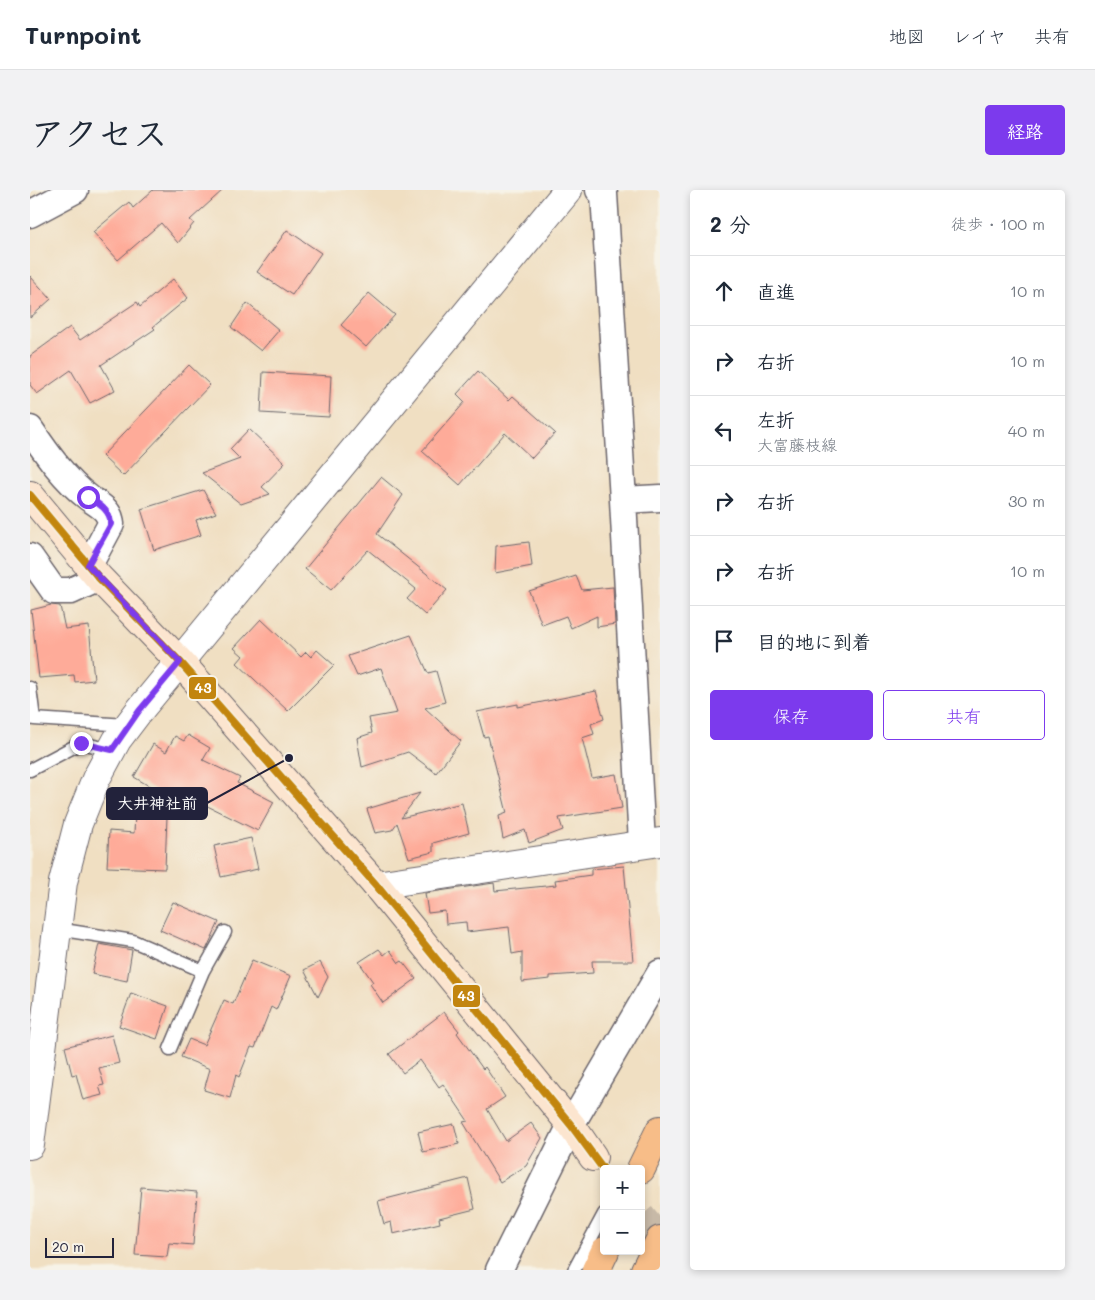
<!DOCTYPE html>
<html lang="ja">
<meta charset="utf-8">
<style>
body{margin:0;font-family:Mali,"Klee One",sans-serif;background:#f2f2f3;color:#1f2937}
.controls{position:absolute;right:15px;bottom:15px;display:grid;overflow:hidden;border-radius:5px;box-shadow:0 2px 8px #0003}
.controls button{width:45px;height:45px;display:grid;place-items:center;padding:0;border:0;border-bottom:1px solid #e0e1e3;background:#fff;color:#1f2937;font:25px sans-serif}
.scale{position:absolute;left:15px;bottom:12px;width:69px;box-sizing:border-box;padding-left:5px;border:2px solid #22223b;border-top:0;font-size:14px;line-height:18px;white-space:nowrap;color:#22223b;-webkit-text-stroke:4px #f7f3e8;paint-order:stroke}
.stop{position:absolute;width:15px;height:15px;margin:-11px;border:4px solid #7c3aed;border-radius:50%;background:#fff}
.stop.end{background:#7c3aed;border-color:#fff;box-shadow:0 1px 5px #0008}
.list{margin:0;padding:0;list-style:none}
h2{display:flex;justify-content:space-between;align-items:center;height:65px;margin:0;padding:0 20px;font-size:21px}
h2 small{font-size:16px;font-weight:400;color:#747a83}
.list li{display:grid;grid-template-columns:32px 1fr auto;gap:15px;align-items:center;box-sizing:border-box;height:70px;padding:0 20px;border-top:1px solid #e0e1e3}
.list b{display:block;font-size:19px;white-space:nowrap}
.list p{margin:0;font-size:16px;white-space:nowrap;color:#747a83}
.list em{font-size:16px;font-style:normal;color:#747a83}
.actions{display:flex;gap:10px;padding:15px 20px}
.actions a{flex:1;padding:11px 0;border:1px solid #7c3aed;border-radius:5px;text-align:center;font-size:18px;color:#7c3aed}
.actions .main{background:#7c3aed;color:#fff}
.icon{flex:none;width:28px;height:28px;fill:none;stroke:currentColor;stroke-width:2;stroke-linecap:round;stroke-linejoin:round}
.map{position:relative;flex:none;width:630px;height:1080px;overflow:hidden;border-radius:5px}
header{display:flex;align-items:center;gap:30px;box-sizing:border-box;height:70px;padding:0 25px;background:#fff;border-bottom:1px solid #e0e1e3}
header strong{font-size:24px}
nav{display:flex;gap:28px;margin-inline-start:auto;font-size:18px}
.intro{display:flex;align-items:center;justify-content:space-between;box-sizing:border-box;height:120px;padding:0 30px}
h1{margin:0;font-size:35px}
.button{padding:12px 22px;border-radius:5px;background:#7c3aed;color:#fff;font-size:18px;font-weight:700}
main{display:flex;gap:30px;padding:0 30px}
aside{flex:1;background:#fff;border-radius:5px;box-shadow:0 2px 8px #0003}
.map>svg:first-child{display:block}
</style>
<header>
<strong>Turnpoint</strong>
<nav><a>地図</a><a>レイヤ</a><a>共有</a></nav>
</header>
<div class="intro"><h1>アクセス</h1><a class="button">経路</a></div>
<main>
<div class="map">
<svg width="630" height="1080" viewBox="0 0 630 1080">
<rect width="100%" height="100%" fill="#f7f3e8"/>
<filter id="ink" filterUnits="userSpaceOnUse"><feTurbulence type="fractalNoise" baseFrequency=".02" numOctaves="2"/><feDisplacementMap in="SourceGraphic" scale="10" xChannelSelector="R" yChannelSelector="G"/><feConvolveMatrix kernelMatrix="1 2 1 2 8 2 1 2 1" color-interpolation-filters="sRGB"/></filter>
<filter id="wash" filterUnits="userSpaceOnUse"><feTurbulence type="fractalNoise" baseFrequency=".0096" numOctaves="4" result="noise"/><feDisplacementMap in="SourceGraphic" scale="20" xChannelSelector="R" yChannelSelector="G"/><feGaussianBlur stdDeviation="1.12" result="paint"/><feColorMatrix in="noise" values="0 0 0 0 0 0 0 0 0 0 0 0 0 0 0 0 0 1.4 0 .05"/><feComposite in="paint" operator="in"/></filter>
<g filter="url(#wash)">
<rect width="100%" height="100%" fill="#f0dfc2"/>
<g id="blocks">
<path fill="#feab99" d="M123 0H193L160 30 164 33 148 53 131 33 88 70 63 42 99 12 103 18Z
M257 40 291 63 262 105 227 82Z
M0 86 21 109 0 128Z
M143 89 158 108 123 137 125 139 71 175 85 200 60 213 41 180 7 204 0 195V166L40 137 50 150 107 112 110 117Z
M339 103 365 125 336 157 311 135Z
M217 113 249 140 231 161 201 137Z
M159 175 180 195 93 286 72 266Z
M448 181 479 210 483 206 525 243 502 268 475 243 430 295 392 261 435 212 427 204Z
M233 182 301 186 299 227 231 223Z
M219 239 255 273 232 297 240 304 211 314 172 283 210 269 200 259Z
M351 287 373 305 347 344 417 400 395 425 377 409 386 399 338 360 301 400 275 379Z
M173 300 186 323 166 330 171 345 124 360 111 319Z
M499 352 502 376 465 383 466 356Z
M546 386 552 400 583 397 585 434 567 437V426L541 438 536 426 512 435 499 401Z
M21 415 30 416 35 439 59 436 64 490 45 492 44 485 9 488 1 420Z
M231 429 271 467 276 462 281 467 287 460 304 475 258 521 207 473 213 466 204 458Z
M381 445 398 483 406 481 415 512 395 518 431 551 406 583 378 562 332 577 327 548 342 543 339 528 367 523 351 478 327 486 318 466Z
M566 501 574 529 561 534 564 544 552 548 562 588 586 584 592 618 529 628 533 640 499 653 495 640 473 649 469 626 477 623 458 546 454 547 447 522 488 514V517Z
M158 545 180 558 173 570 210 588 207 593 244 612 228 641 147 601 146 612 104 587 123 554 136 562 145 546 154 551Z
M390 603 371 628 432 613 439 643 403 653V662L379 668 367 633 362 640 345 643 337 619Z
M105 624 137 626 135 679 77 677 79 641 104 643Z
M221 648 228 679 191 687 184 656Z
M594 676 603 771H562L563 783 520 786V789L492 792V762L482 764 479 737 437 742 436 732 416 734 415 721 398 723 395 703 464 693 465 701 526 695 525 690 561 685V679Z
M143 712 189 732 176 760 130 740Z
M69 754 102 760 97 791 62 784Z
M349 759 354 765 360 760 369 773 372 771 386 789 353 813 340 794 343 792 329 772Z
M222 770 261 786 246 820 241 817 225 858 221 857 209 887 206 885 200 908 174 900 180 879 151 867 159 849 174 855 194 810 203 814Z
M290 772 298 787 288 807 274 780Z
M101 803 138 816 127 849 89 836Z
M414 822 429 841 427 843 453 879 455 877 475 907 457 919 476 951 501 933 512 948 496 976 470 992 433 932 438 931 413 894 409 897 390 870 373 883 359 864Z
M82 845 89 873 69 878 74 895 69 896 72 905 53 910 46 884 42 885 35 857Z
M424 934 429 954 393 962 388 942Z
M438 988 445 1019 409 1028 410 1033 363 1044 361 1032 354 1034 348 1011Z
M111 997 167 1002 163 1055 139 1053 137 1067 105 1065Z"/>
</g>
</g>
<g filter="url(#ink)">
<use href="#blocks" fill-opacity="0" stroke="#6a646a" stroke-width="1"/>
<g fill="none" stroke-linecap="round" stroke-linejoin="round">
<path stroke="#c7b9a7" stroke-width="28" stroke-dasharray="28 14" stroke-linecap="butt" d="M611 1026 630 1049"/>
<defs>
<path id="service" d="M0 498 4 529 97 535
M0 580 51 553 82 560
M27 739 103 751 173 781 195 742
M140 859 173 781
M544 1080 574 1024"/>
<path id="minor" d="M569 0 574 4 593 310
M0 24 45 0
M0 239C17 264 35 290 59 308 70 316 80 320 81 334L59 375
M0 367 24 401H41L69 388
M612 653 593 310 630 308
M469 1080 541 935 630 783"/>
<path id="tertiary" d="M346 695 630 652
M0 955 33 692 48 634 66 589 87 550 109 521 538 0"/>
<path id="secondary" d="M0 305 69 388 150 472 346 695 541 935 563 967"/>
<path id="motorway" d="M611 979 630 940
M566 1080 575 1061
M615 1080 630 1050"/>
</defs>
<use href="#service" stroke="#6a646a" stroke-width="15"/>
<use href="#minor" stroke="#6a646a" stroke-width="29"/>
<use href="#tertiary" stroke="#6a646a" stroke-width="30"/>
<use href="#secondary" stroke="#6a646a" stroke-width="30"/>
<use href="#motorway" stroke="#6a646a" stroke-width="30"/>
<use href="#service" stroke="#fff" stroke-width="12"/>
<use href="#minor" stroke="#fff" stroke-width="26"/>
<use href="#tertiary" stroke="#fff" stroke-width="28"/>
<use href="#secondary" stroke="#fce5cf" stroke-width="28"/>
<use href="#motorway" stroke="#f7bd88" stroke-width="28"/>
<defs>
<path id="bus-1" d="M0 305 69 388 150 472 346 695 541 935 574 980"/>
</defs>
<use href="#bus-1" stroke="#f7f3e8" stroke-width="11"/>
<use href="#bus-1" stroke="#c2850f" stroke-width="8"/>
</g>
</g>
<g fill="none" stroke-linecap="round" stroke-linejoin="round" filter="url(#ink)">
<path stroke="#7c3aed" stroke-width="6" d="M51 553 82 560 109 521 150 472 58 375 81 334C80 320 69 314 58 307"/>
</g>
<path fill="none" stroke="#22223b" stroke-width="2" d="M259 568L177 613"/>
<circle fill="#22223b" stroke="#f7f3e8" stroke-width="2" cx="259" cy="568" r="5"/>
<rect fill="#22223b" stroke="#22223b" stroke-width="2" x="77" y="598" width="100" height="31" rx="5"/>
<g font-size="16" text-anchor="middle" font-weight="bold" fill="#fff">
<text x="127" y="619">大井神社前</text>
</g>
<g stroke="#f7f3e8" stroke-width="2">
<rect x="158" y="486" width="29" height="24" rx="5" fill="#c2850f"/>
<rect x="422" y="794" width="29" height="24" rx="5" fill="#c2850f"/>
</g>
<g font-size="14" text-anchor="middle" font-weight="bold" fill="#fff">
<text x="173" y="503">43</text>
<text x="436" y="811">43</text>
</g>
</svg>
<div class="controls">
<button>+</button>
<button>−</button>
</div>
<div class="scale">20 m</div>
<div class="stop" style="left:58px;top:307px"></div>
<div class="stop end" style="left:51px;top:553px"></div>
</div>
<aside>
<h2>2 分<small>徒歩 · 100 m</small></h2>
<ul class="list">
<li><svg class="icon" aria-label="ahead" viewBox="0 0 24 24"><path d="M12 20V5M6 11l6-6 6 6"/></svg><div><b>直進</b></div><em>10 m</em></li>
<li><svg class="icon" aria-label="right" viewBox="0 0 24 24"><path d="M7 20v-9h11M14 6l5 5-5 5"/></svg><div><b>右折</b></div><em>10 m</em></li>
<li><svg class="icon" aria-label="left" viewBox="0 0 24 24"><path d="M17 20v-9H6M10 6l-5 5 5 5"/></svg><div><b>左折</b><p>大富藤枝線</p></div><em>40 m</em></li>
<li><svg class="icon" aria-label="right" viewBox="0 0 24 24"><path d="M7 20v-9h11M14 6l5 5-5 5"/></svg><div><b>右折</b></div><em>30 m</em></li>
<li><svg class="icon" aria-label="right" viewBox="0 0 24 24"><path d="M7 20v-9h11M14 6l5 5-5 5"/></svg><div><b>右折</b></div><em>10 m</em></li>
<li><svg class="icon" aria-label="arrive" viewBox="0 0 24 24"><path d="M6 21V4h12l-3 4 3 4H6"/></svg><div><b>目的地に到着</b></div></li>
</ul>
<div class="actions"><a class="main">保存</a><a>共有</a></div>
</aside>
</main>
